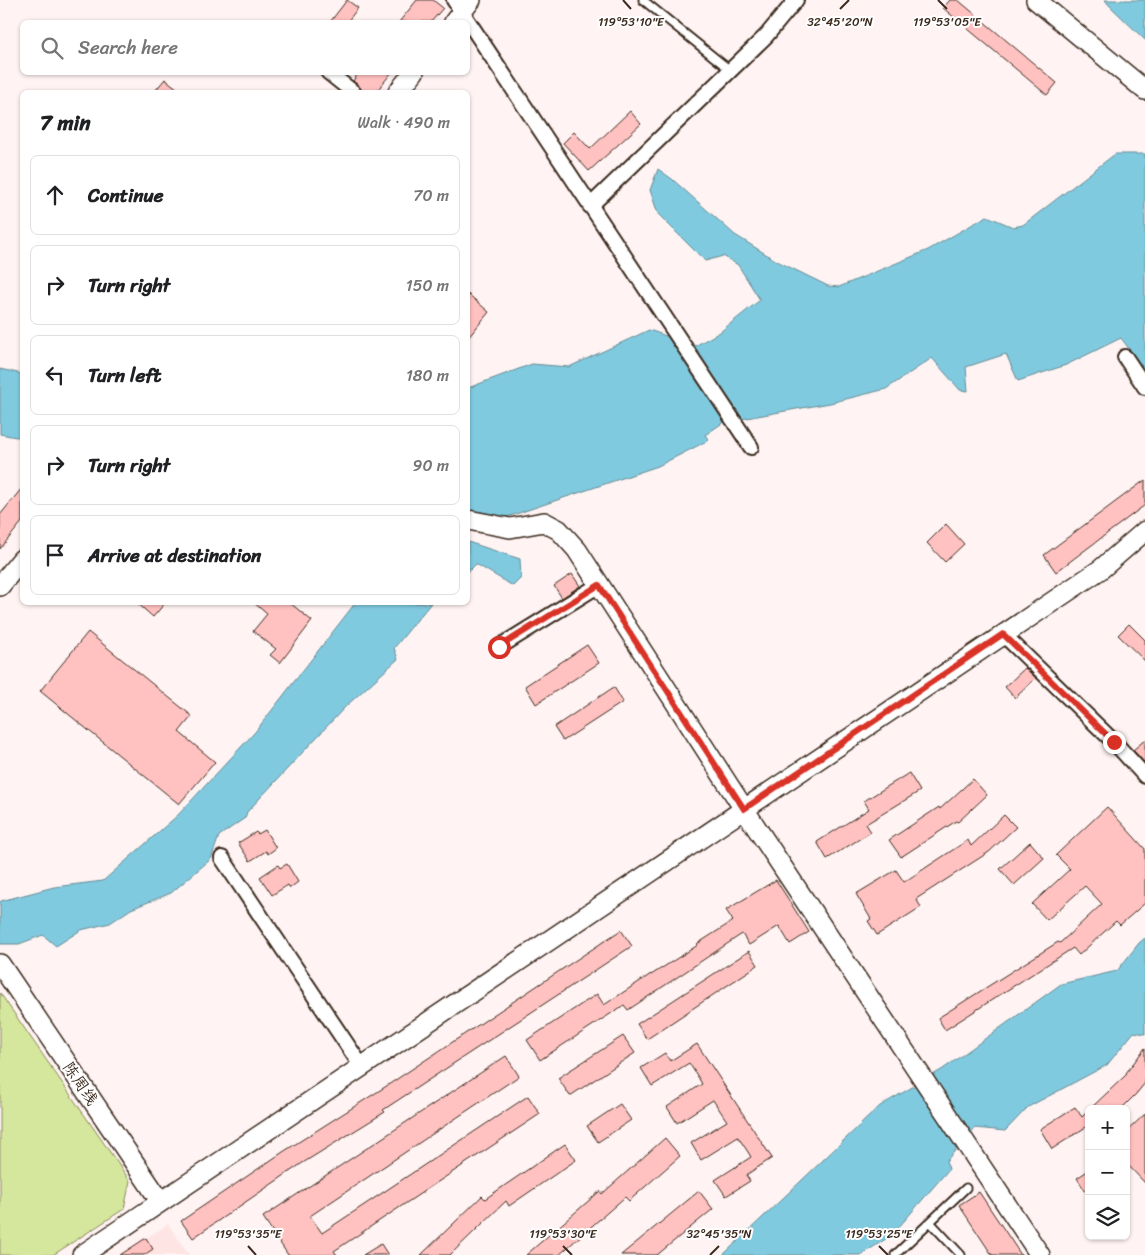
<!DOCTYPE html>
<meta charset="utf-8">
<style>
body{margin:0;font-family:Sriracha,"LXGW WenKai TC",sans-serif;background:#f2f2f2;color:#202124}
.controls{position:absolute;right:15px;bottom:15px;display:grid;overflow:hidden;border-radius:8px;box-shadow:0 1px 4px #0004}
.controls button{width:45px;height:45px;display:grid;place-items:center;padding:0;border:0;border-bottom:1px solid #e0e0e0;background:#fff;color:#202124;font:25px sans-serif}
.stop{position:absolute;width:15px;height:15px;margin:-11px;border:4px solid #d93025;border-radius:50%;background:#fff}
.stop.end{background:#d93025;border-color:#fff;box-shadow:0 1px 5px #0008}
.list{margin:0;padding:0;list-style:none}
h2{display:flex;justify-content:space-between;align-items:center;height:65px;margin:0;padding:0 20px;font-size:21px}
h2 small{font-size:16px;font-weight:400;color:#757577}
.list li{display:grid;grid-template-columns:32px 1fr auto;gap:15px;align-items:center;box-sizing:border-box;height:80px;margin:0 10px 10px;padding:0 10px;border:1px solid #e0e0e0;border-radius:8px}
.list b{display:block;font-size:19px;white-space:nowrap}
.list em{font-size:16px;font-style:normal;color:#757577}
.icon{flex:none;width:28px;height:28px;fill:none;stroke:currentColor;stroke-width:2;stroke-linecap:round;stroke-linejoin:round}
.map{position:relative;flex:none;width:1145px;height:1255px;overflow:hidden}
.search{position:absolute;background:#fff;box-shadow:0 1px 4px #0004;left:20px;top:20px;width:450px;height:55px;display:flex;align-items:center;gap:12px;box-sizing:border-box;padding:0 18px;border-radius:8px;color:#757577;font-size:19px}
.panel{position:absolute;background:#fff;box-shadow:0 1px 4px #0004;left:20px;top:90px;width:450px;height:515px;border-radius:8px}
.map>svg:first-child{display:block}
</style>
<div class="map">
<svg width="1145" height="1255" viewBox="0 0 1145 1255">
<rect width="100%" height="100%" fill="#fff3f3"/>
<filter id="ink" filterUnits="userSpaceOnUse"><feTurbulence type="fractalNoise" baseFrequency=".02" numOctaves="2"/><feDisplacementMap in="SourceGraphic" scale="10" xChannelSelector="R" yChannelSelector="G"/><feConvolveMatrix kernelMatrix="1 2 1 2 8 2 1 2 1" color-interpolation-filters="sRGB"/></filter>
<g filter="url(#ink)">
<path fill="#ffe4e4" d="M168 1224 189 1255H121Z"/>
<path fill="#d4e79c" stroke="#88885d" d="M0 993 130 1181 124 1209 53 1255H0Z"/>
<path fill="#80cae0" stroke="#648a92" d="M1105 0H1145V40L1109 5Z
M1115 154H1145V370L1121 338 1066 365 1018 381 1006 354 966 367 968 391 960 390 932 358 886 389 830 403 724 422 705 435 709 440 658 466 507 517 468 510V388L532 364 569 367 649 330 669 337 680 332 693 347 720 332 760 300 738 265 723 256 705 261 658 214 650 190 658 169 672 179 735 235 777 261 828 286 839 287 928 250 987 216 1013 227 1023 225Z
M0 369 22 374V436L16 437 0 434Z
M468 542 520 559 521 578 513 586 476 564 468 572Z
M356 602 431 603 394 648 398 659 345 707 247 812 245 818 219 836 211 859 171 893 131 909 110 923 81 930 56 946 43 935 19 944H0V902L1 901 54 887 103 881 178 815 255 732Z
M1145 938V1034L1134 1032 1107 1065 1028 1107 1005 1131 975 1128 946 1161 949 1169 892 1235 861 1255H723L880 1106 943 1069 1061 984 1117 971 1139 943Z"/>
<path fill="#ffc2c1" stroke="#3b2a1e" d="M347 0 358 8 347 22H330Z
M417 0H433L443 8 431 22H399Z
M950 0H958L1057 83 1047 95 943 8Z
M359 72H392L376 92H362L359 86 353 81Z
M165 79 182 92H154Z
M630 111 641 124 589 171 563 143 574 132 590 149Z
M468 294 489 312 468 338Z
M1145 480V505L1056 572 1044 555Z
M22 488V522L0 549V515Z
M946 524 964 544 945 562 927 543Z
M572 574 580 586 562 598 554 586Z
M136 602H166L153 617Z
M253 602H289L312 621 280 663 270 655 276 649 253 631 267 614Z
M1129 624 1145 640V661L1118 635Z
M88 632 192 716 179 732 215 762 179 804 40 691Z
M587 645 599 663 536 704 525 686Z
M1025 668 1036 678 1015 698 1005 687Z
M614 687 623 702 563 741 554 727Z
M1145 740V763L1133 750Z
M909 773 920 791 866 824 871 832 827 859 817 842 869 809 864 801Z
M973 779 987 795 958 822 956 821 901 857 889 840 939 807 940 809Z
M1107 807 1145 849V903L1120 925 1116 921 1079 955 1073 948 945 1030 938 1018 1058 942 1060 943 1102 904 1085 886 1047 920 1032 904 1070 869 1056 855Z
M1004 815 1016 827 989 852 916 899 921 907 877 935 868 921 871 919 856 894 896 870 904 882 968 840 971 846Z
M265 830 276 848 268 854 266 851 250 861 238 843 256 832 258 834Z
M1030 842 1044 858 1014 885 1000 869Z
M287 864 298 882 290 888 288 885 272 895 260 877 278 865 280 868Z
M776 880 809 932 790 944 779 926 749 945 742 934 628 1010 624 1005 540 1060 527 1040 597 994 604 1005 651 974V975L698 945 697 944 733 921 726 910Z
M621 930 632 946 383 1110 385 1112 301 1164 193 1238 181 1221 283 1152 385 1087Z
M749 951 758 965 647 1039 637 1024Z
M623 1036 635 1053 570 1096 558 1078Z
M697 1044 772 1158 746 1175 750 1181 726 1196 715 1180 751 1157 748 1152 738 1137 701 1160 691 1143 727 1121 713 1100 677 1123 667 1107 702 1084 698 1077 689 1063 652 1086 641 1068 665 1053 670 1061Z
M1145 1048V1083L1136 1094 1121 1109H1090L1127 1074 1126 1073Z
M506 1056 519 1076 310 1216 322 1233 528 1096 540 1114 334 1251 337 1255H288L263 1217Z
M620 1104 631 1120 598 1142 587 1126Z
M1075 1107 1082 1117 1089 1110V1125L1052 1149 1040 1129Z
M1145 1114V1183L1126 1163V1132Z
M665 1138 680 1156 629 1201 625 1197 559 1255H526L600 1191 602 1194Z
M565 1144 576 1160 509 1206 506 1201 450 1255H421L482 1196 485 1199Z
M1089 1170V1197L1077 1178Z
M699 1191 713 1209 657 1255H621Z
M979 1192 1021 1255H992L959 1205Z
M146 1238 153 1249 144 1255H120Z
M381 1244 388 1255H363Z"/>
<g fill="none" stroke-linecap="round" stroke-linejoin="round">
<defs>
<path id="lane" d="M643 0 730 70
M930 1222 961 1255
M895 1255 966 1188"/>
<path id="street" d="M454 0 751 447
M328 72 353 92
M590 206 766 36 796 0
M1125 357 1145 387
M1003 634 1114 742 1145 776
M499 647 599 585
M222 858 362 1067"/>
<path id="secondary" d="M1036 0 1145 90
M454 22 471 0
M398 92 414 72
M468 520 510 528 544 522 559 530 577 550 744 809 1040 1255
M0 586 22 559
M0 964 161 1202
M82 1255 1101 569 1145 531"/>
</defs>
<use href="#lane" stroke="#3b2a1e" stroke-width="11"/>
<use href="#street" stroke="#3b2a1e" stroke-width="18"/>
<use href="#secondary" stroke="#3b2a1e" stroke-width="22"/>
<use href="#lane" stroke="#fff" stroke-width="7"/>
<use href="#street" stroke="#fff" stroke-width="14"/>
<use href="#secondary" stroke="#fff" stroke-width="19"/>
</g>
</g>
<g fill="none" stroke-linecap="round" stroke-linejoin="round" filter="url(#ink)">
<path stroke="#d93025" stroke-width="6" d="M499 647 599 585 744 809 1003 634 1114 742"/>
</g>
<path fill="none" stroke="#3b2a1e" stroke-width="2" d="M623 0 631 9M938 0 947 9M840 9 849 0M248 1246 256 1255M563 1246 572 1255M879 1246 888 1255M710 1255 719 1246"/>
<g text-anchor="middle" stroke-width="4" stroke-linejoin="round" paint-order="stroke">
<g font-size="16" fill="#3b2a1e" stroke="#fff">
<text transform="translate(81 1083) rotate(56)" y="6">陈周线</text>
</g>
</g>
<g font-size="12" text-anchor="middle" fill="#3b2a1e" stroke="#fff" stroke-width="4" stroke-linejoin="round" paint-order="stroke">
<text x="840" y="26">32°45'20"N</text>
<text x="631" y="26">119°53'10"E</text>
<text x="947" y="26">119°53'05"E</text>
<text x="248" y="1238">119°53'35"E</text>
<text x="563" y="1238">119°53'30"E</text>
<text x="879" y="1238">119°53'25"E</text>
<text x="719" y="1238">32°45'35"N</text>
</g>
</svg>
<div class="controls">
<button>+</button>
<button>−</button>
<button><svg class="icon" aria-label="layers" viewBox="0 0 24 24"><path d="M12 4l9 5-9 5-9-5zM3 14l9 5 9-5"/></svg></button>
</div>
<div class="stop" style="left:499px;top:647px"></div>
<div class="stop end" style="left:1114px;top:742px"></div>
<div class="search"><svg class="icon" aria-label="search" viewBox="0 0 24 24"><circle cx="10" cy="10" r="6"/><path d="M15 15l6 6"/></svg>Search here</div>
<section class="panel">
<h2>7 min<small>Walk · 490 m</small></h2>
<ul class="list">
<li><svg class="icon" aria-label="ahead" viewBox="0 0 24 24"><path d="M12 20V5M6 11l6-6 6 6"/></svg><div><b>Continue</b></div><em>70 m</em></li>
<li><svg class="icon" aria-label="right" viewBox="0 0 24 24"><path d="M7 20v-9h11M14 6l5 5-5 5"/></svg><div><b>Turn right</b></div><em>150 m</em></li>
<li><svg class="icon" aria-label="left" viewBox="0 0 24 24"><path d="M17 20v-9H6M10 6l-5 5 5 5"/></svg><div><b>Turn left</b></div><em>180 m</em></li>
<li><svg class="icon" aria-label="right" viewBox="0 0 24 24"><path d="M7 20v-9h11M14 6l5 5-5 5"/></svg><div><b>Turn right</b></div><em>90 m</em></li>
<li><svg class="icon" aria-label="arrive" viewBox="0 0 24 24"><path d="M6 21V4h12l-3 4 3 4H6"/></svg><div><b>Arrive at destination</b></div></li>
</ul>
</section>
</div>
